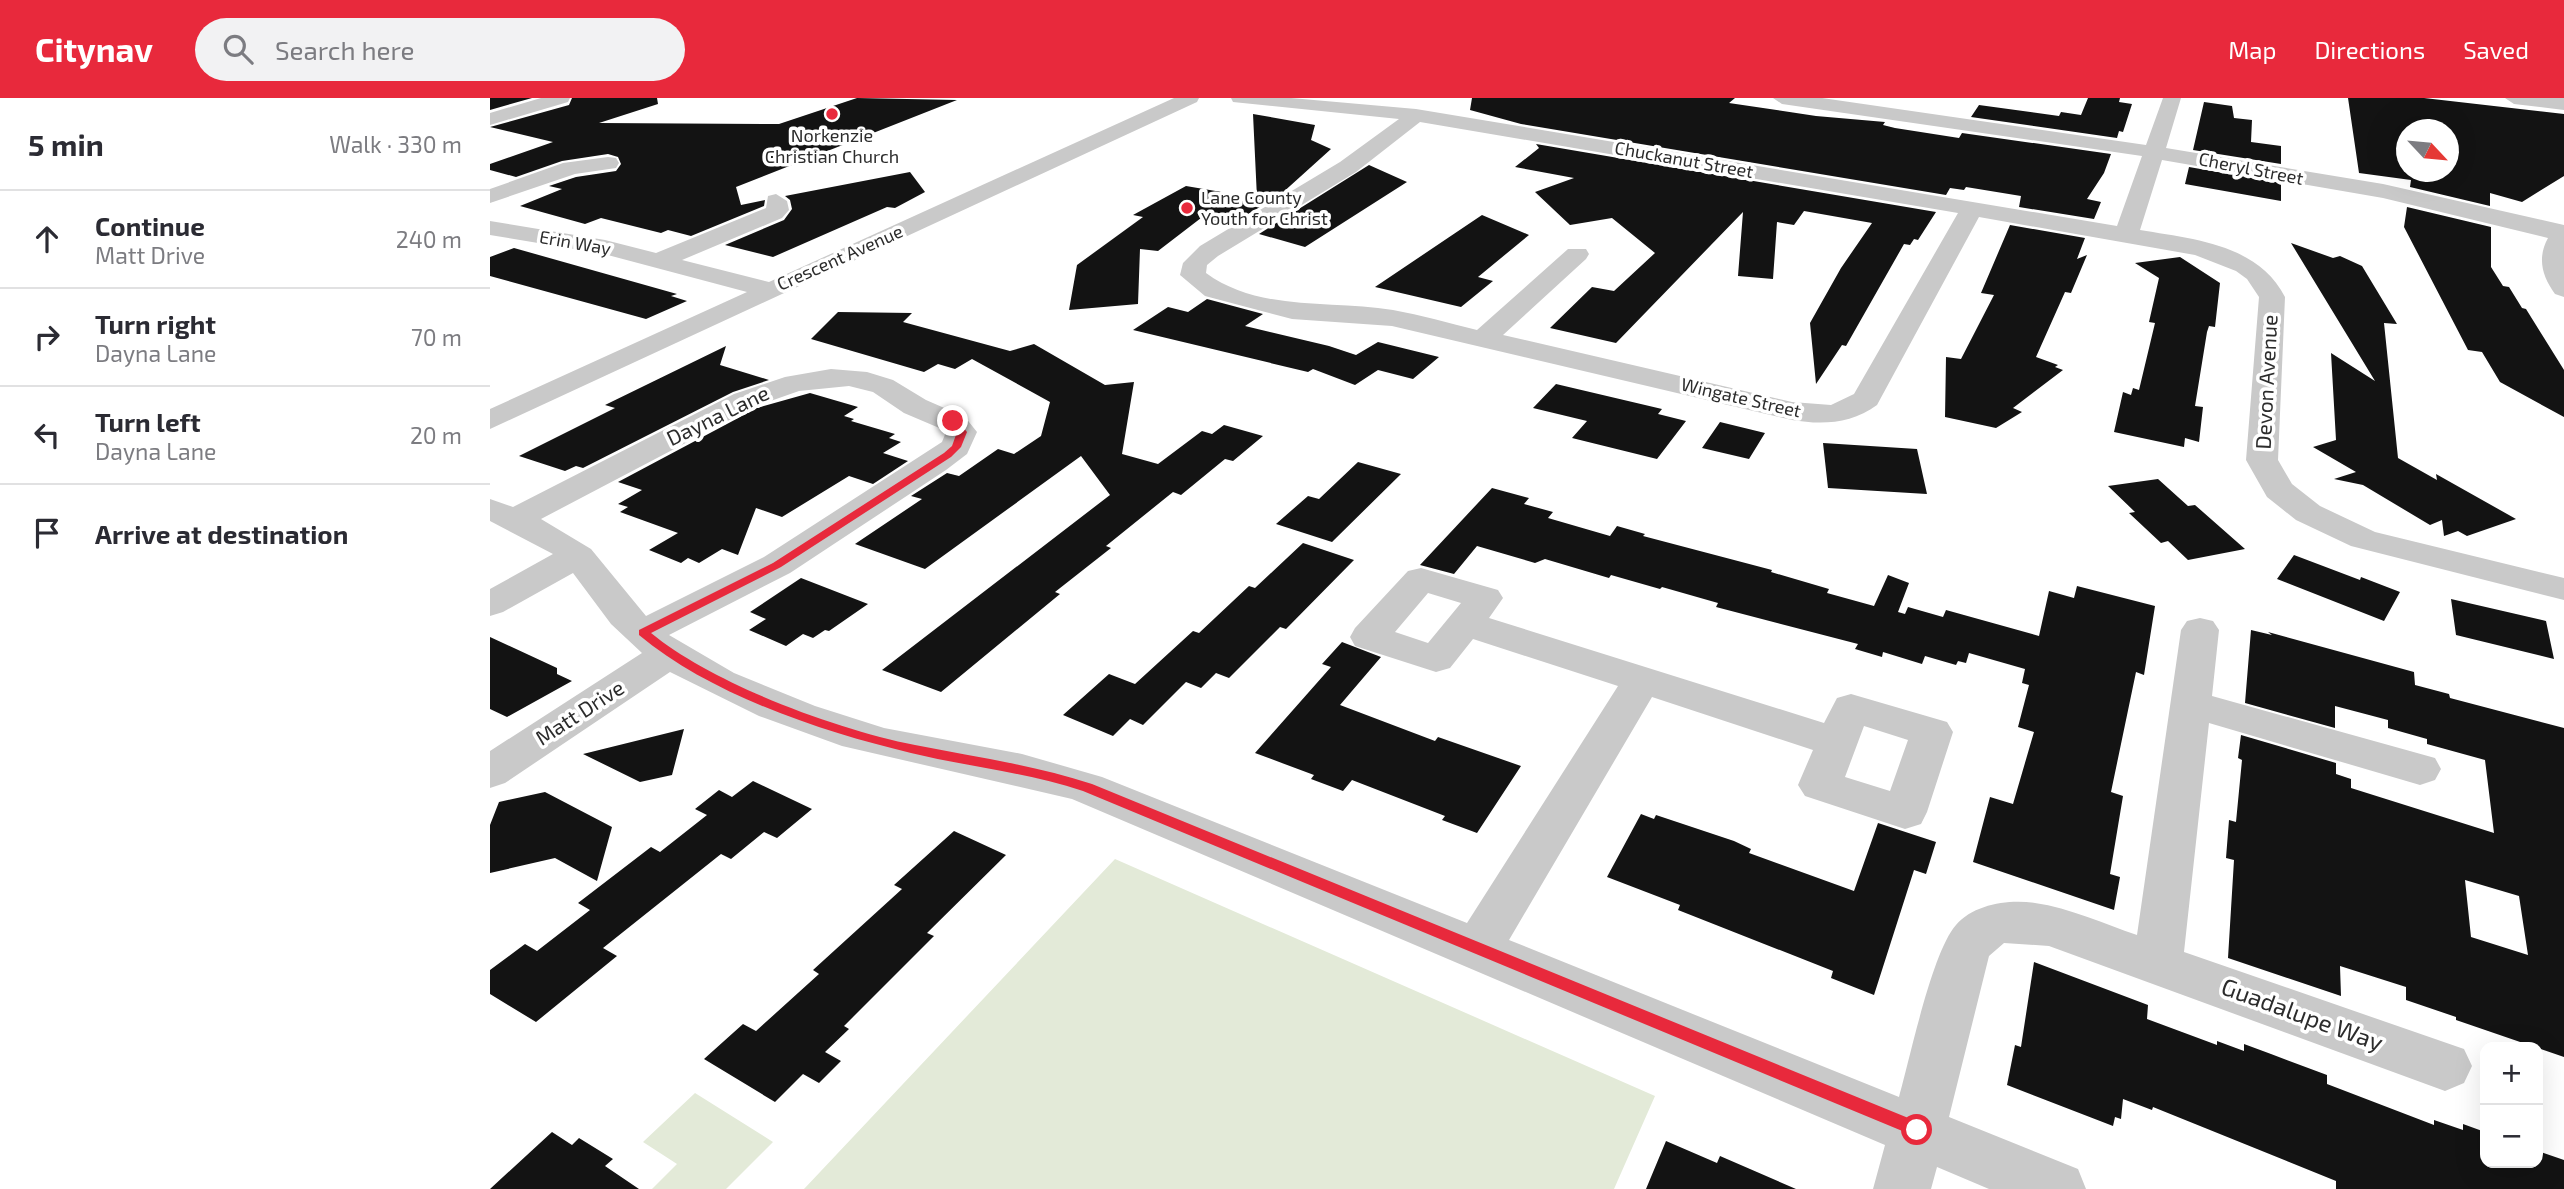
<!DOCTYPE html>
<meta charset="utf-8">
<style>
body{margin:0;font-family:"Exo 2",sans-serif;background:#f2f2f3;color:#2b2b33}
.controls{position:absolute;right:21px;bottom:21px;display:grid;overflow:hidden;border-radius:14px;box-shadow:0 7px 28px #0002}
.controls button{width:63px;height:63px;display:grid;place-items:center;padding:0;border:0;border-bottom:2px solid #e1e1e2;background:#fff;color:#2b2b33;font:35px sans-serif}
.compass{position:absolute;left:1906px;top:21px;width:63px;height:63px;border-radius:50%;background:#fff;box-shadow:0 7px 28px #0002;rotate:116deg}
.stop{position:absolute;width:21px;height:21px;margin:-16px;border:5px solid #e8293c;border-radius:50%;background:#fff}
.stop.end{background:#e8293c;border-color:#fff;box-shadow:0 2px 7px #0008}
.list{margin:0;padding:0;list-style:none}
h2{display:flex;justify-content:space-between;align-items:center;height:91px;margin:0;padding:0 28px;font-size:30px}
h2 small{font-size:23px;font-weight:400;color:#7c7c81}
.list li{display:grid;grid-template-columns:46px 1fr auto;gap:21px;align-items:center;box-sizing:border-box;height:98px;padding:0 28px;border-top:2px solid #e1e1e2}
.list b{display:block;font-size:26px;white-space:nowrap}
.list p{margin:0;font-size:23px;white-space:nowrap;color:#7c7c81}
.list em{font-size:23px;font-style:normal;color:#7c7c81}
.icon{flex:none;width:38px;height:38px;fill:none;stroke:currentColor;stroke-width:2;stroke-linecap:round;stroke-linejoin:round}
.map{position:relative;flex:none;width:2074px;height:1091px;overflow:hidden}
header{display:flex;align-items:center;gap:42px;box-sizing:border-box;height:98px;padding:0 35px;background:#e8293c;color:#fff}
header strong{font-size:33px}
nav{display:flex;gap:38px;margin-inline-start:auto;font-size:24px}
.search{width:490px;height:63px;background:#f2f2f3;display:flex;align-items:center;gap:18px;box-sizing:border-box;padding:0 24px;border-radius:38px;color:#7c7c81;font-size:26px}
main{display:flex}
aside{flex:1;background:#fff}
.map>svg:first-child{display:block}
</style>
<header>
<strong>Citynav</strong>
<div class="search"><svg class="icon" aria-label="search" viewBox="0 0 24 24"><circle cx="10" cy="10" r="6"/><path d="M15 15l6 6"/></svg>Search here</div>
<nav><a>Map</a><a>Directions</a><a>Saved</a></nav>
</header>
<main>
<aside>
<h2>5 min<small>Walk · 330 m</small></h2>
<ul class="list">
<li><svg class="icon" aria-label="ahead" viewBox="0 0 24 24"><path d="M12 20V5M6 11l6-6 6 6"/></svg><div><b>Continue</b><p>Matt Drive</p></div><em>240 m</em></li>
<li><svg class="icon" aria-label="right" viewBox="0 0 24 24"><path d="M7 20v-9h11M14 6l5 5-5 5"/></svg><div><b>Turn right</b><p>Dayna Lane</p></div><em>70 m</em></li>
<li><svg class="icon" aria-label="left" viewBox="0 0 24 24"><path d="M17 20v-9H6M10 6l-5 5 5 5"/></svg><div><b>Turn left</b><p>Dayna Lane</p></div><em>20 m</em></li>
<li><svg class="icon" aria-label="arrive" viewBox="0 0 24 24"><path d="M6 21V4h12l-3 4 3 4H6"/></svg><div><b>Arrive at destination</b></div></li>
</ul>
</aside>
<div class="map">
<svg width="2074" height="1091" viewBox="0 0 2074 1091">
<rect width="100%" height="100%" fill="#fff"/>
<path fill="#e3ead8" d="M625 761 1165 998 1124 1091H314Z
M205 995 283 1044 236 1091H162L187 1066 153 1044Z"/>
<path fill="#131313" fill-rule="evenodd" d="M0 0H42L0 12Z
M82 0H167L168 6 109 25 289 26 367 0 467 2 246 89 251 107 275 102 274 108 201 138 178 132 171 135 111 120 95 126 30 108 72 91 59 88 86 79 126 73 131 66 128 59 118 56 72 63 26 79 0 72V66L63 44 0 29 79 7Z
M982 0H1245L1239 5 1326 18 1395 24 1393 27 1405 30 1469 40 1472 35 1621 56 1614 75 1597 101 1611 104 1604 121 1529 109 1531 98 1476 89 1474 92 1460 90 1456 97 1031 26 980 12Z
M1598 0H1630L1629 4 1642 6 1633 34 1629 33 1627 40 1481 19 1489 7 1569 18 1571 14 1591 17Z
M1858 0H1934L2074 16V78L2032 104 2000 95V108L1920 89 1921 82 1869 75ZM1916 32H1958V74H1916Z
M1714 4 1742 8 1744 20 1762 22 1761 44 1791 48V66L1703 52Z
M763 16 825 27 821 42 841 51 790 97 738 128 711 120 668 153 650 151 648 206 579 212 587 167 653 119 643 117 696 88 767 100Z
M1046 46 1446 114 1428 142 1424 141 1420 147 1414 146 1356 248 1352 247 1326 286 1320 225 1351 170 1382 125 1314 113 1304 127 1287 124 1283 181 1248 178 1253 114 1126 245 1060 230 1102 189 1124 193 1165 155 1122 120 1080 127 1045 94 1084 80 1025 69 1049 50Z
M879 67 917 84 815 149 769 136Z
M1699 69 1791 85V103L1695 86Z
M420 74 435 94 405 110 397 109 283 159 235 147 294 122 302 111 300 102 295 98Z
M1917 109 2001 129V169L2013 188 2019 189 2032 210 2036 211 2074 272V319L2010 284 1992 254 1978 252 1914 129Z
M992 117 1039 137 988 179 1003 183 971 209 885 189Z
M1520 127 1595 140 1587 161 1597 157 1581 195 1575 194 1546 259 1568 267 1565 269 1573 272 1523 310 1532 314 1506 330 1455 319 1456 259 1471 261 1504 197 1491 195Z
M1801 145 1843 160 1850 158 1872 168 1907 226 1894 225 1908 360 1947 382 1946 376 2026 421 1977 438 1968 433 1954 438 1952 422 1940 427 1873 387 1844 381 1866 374 1823 349 1846 342 1841 255 1885 283Z
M24 150 187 196 181 198 197 203 156 221 0 178V159Z
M1690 159 1730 185 1725 229 1719 228 1717 234 1705 308 1713 309 1709 344 1695 340 1694 349 1624 334 1633 294 1641 297 1643 290 1649 292 1665 225 1659 224 1669 180 1645 165Z
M717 201 773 216 755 228 839 248 866 257 888 244 949 259 923 281 888 272 865 287 823 271 818 274 643 232 678 209 698 214Z
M348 214 422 215 413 224 520 253 544 246 615 287 644 284 632 356 668 366 712 333 722 336 734 327 773 338 743 363 735 361 691 397 683 394 616 448 621 450 565 494 570 496 451 594 392 572 620 397 591 358 435 471 365 446 432 401 421 398 457 375 469 378 508 351 524 356 551 338 560 304 482 261 465 271 448 266 434 274 321 241Z
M236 248 230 267 279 282 243 294 93 370 86 368 75 373 29 358 125 310 115 307Z
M1066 286 1172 311 1168 316 1196 323 1167 361 1082 340 1097 323 1043 310Z
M320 295 368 309 354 318 364 321 361 323 405 336 399 340 411 344 393 355 418 363 383 386 359 378 292 419 266 410 248 457 232 451 209 465 198 460 191 465 159 452 188 435 130 414 138 409 128 406 152 392 128 384 267 310Z
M1230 324 1275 335 1259 361 1212 350Z
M1333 345 1427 351 1437 396 1338 390Z
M868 364 911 376 842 444 786 426 818 398 829 401Z
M1668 381 1698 408 1705 407 1755 451 1698 462 1678 443 1671 445 1639 415 1645 414 1618 388Z
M1002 390 1039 400 1034 406 1063 414 1058 420 1120 438 1127 428 1155 436 1153 438 1282 472 1281 474 1339 491 1337 495 1384 508 1398 477 1419 485 1408 514 1415 516 1418 509 1453 519 1456 512 1549 538 1559 493 1584 500 1587 488 1665 508 1654 577 1646 574 1621 694 1633 698 1620 776 1630 779 1624 812 1483 764 1500 699 1523 706 1544 634 1528 629 1539 587 1532 585 1535 571 1479 555 1476 565 1468 563 1466 567 1435 558 1432 566 1393 554 1392 559 1365 551 1368 546 1226 509 1228 505 1172 489 1170 491 1121 477 1119 480 1055 461 1045 465 987 448 964 476 930 467Z
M813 445 864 462 796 531 790 529 739 580 726 575 711 590 696 584 653 627 640 621 623 638 573 617 619 576 645 586 703 533 709 535 759 488 765 490Z
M1804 457 1870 482 1871 479 1910 494 1894 523 1787 481Z
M311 480 378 506 339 533 335 532 323 540 313 536 296 548 259 532 276 521 260 514Z
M1961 501 2056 523 2064 561 1966 537Z
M1761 532 1782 537 1778 534 1924 574 1925 587 1959 596 1960 600 2074 630V959L1966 922V919L1916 902V889L1850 868 1851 898 1738 860 1744 762 1736 760 1739 722 1746 724 1752 662 1748 660 1751 637 1846 665V676L1861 681V690L2004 735 1995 662 1937 646V641L1898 630V622L1845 608V630L1755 605ZM1975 782 2029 798 2038 857 1981 839Z
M0 539 67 570V576L82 583 17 619 0 611Z
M852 544 891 559 850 607 945 643 948 639 1031 668 987 735 952 722 955 718 862 682 853 693 821 681 824 677 765 655 841 569 832 566Z
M194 631 182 677 150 684 93 656Z
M263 683 322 711 287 740 274 734 241 761 231 756 113 850 127 858 46 924 0 896V872L35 846 47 853 100 812 88 805 161 749 170 754 217 717 205 711 229 692 242 699Z
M55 694 122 729 107 783 65 760 0 775V727L9 704Z
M1151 716 1164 721 1166 717 1244 743 1261 751 1259 755 1364 793 1388 725 1446 744 1436 776 1424 772 1384 897 1341 880 1343 873 1188 812 1190 807 1117 779Z
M464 733 516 757 437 835 444 838 354 928 359 931 335 954 351 963 329 985 313 976 285 1004 214 961 253 926 266 933 329 876 323 872 412 791 404 787Z
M1544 864 1658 907 1657 921 1727 947V943L1754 953V946L1781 956 1837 977V986L1944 1027V1022L1973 1032V1026L1995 1034V1065H2048V1053L2074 1062V1091H1846V1083L1663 1009 1662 1012 1633 1001 1631 1021 1625 1019 1623 1028 1517 987 1525 947 1531 949Z
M62 1034 82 1047 89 1040 123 1061 115 1068 149 1091H0Z
M1176 1043 1227 1065 1230 1058 1306 1091H1156Z"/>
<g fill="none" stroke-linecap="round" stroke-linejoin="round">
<path fill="#c9c9c9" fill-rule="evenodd" d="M51 0H80L78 4 0 27V15Z
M684 0H709L707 4 0 331V311L257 194 114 156 0 137V123L115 142 166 155 276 110 278 98 286 96 297 103 299 112 292 120 192 162 279 184Z
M741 0H801L926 11 1627 128 1652 58 1292 6 1283 0H1332L1656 47 1673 0H1691L1676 50 1893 86 2074 127V199L2065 196C2052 178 2047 160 2058 140L1893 100 1672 62 1650 132C1703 141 1768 146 1795 199L1788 362 1802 386 1830 408 1885 434 2074 480V502L1861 448 1806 422 1777 399 1756 362 1769 199 1757 181 1746 173 1705 157 1489 119 1387 307C1361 326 1332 327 1302 322L902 228 802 221 715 198 690 177 693 165 710 148 850 64 909 21 743 4ZM930 24 1468 115 1364 296 1341 307 1302 304 1013 237 1096 161 1099 156 1096 151H1078L987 232C959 225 931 217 903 212 841 202 769 214 716 175L717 167 728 158 866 74Z
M2015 0H2074V12L2024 6Z
M118 59 126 60 129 65 126 70 85 76 0 105V91L73 65Z
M341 271 377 274 403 282 436 302 475 319 487 334 477 356 456 372 300 475 179 537 244 575 325 608 394 630 532 656 612 679 977 825 1128 588 983 541 960 570 946 574 865 548 860 539 865 530 918 473 931 470 1008 492 1013 500 999 520 1334 625 1347 600 1361 596 1457 624 1463 634 1437 714 1431 726 1415 731 1315 698 1308 687 1323 652 1162 599 1019 842 1409 999C1420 960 1442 854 1466 827 1484 806 1519 801 1545 805 1580 810 1614 826 1647 837L1691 532 1697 523 1710 520 1723 523 1729 532 1722 598 1945 660 1951 671 1945 682 1930 687 1719 625 1694 854 1974 951 1982 968 1974 985 1955 993 1559 848 1514 845 1499 858 1459 1019 1588 1071 1596 1091H1499L1447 1069 1441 1091H1383L1395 1047 582 701 352 648 269 618 180 574 15 685 0 690V653L152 555 121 526 83 475 13 514 0 518V491L63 456 0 423V401L23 409 244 296 295 279ZM359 288 383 294 414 315 454 332 456 334 452 344 274 459 156 518 101 451 51 421 266 308 309 293ZM938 495 971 505 938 545 905 534ZM1374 628 1418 642 1400 693 1355 679Z"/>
</g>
<path fill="#e8293c" d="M459 321H466L477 334 471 349 461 359 291 469 161 535C223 586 345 631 425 647 485 659 544 667 602 686L1433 1026V1037H1422L593 693C536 674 479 669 421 655 332 634 219 596 149 537V532L283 465 454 355 462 348 467 334Z"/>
<g fill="#e8293c" stroke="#fff" stroke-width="2.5">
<circle cx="342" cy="16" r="7"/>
<circle cx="697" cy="110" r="7"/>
</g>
<g text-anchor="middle" stroke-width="7" stroke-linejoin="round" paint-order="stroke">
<g font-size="18" fill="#2c2c2c" stroke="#fff">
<text x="342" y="44">Norkenzie<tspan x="342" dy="21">Christian Church</tspan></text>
<text x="711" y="106" text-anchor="start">Lane County<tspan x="711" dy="21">Youth for Christ</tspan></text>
</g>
<g font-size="18" fill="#2c2c2c" stroke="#fff">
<text transform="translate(1194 62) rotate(10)" y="6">Chuckanut Street</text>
<text transform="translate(1761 71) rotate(11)" y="6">Cheryl Street</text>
<text transform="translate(85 145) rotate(10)" y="6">Erin Way</text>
<text transform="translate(350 160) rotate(-24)" y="6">Crescent Avenue</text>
<text transform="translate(1251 300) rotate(13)" y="6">Wingate Street</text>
</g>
<g font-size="21" fill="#2c2c2c" stroke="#fff">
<text transform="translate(1777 284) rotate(-87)" y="7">Devon Avenue</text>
<text transform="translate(228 318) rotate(-26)" y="7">Dayna Lane</text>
<text transform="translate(90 615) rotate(-33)" y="7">Matt Drive</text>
</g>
<g font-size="24" fill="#2c2c2c" stroke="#fff">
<text transform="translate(1812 917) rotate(20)" y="8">Guadalupe Way</text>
</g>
</g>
</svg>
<div class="controls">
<button>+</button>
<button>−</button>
</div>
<svg class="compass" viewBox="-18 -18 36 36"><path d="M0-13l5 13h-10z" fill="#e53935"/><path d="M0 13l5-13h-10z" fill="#7c7c81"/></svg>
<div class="stop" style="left:1427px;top:1032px"></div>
<div class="stop end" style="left:463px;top:323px"></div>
</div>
</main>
